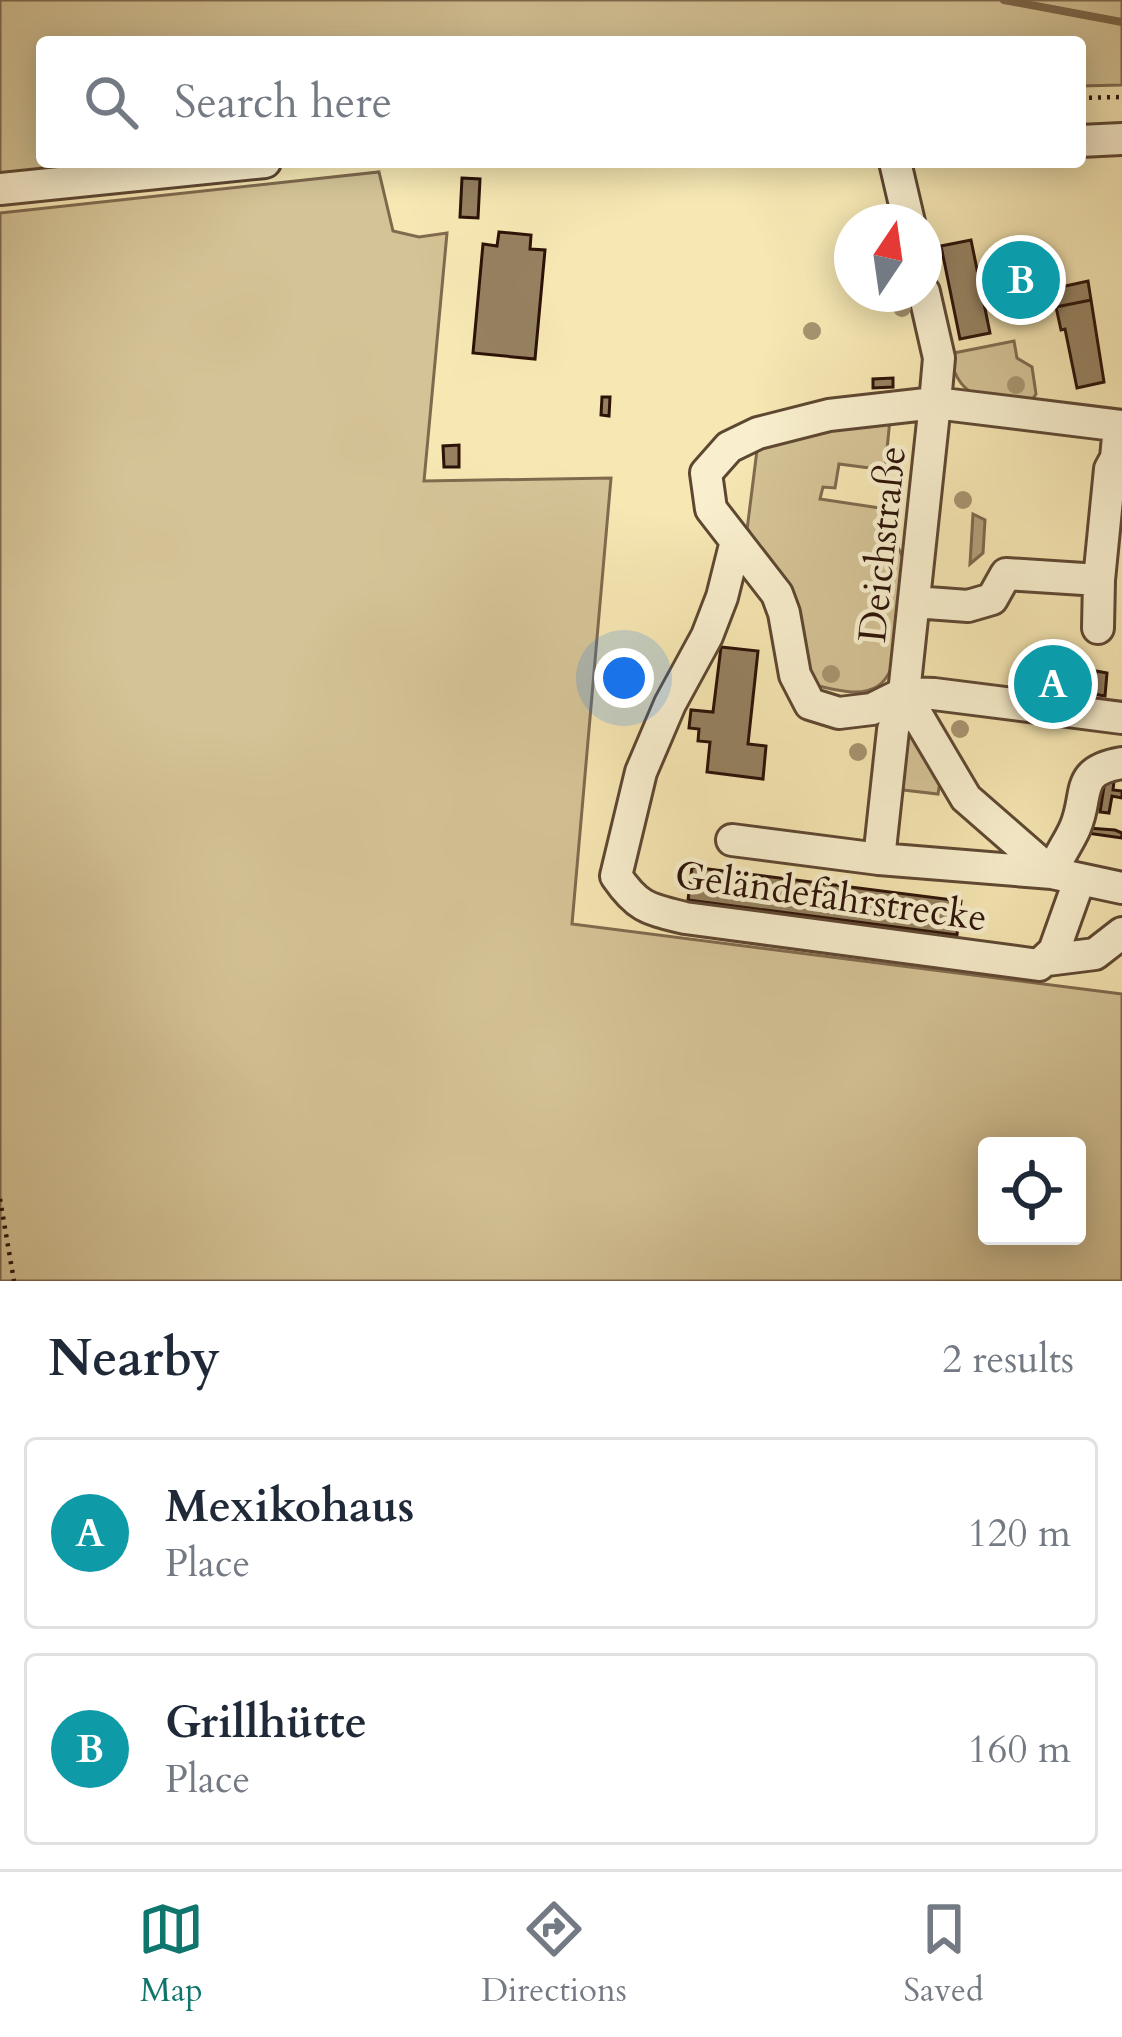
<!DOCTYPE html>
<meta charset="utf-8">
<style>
body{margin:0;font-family:Cardo,serif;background:#f2f2f3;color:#1f2937}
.controls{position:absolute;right:36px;bottom:36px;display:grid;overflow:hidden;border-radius:12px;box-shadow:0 6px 30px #0003}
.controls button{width:108px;height:108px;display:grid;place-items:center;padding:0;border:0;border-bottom:3px solid #e0e1e3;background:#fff;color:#1f2937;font:60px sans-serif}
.compass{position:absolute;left:834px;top:204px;width:108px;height:108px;border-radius:50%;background:#fff;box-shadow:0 6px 30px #0003;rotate:13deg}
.you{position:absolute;left:624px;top:678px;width:42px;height:42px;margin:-30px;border:9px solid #fff;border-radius:50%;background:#1a73e8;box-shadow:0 0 0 18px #1a73e833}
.badge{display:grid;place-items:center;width:78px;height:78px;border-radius:50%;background:#0f766e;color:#fff;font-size:39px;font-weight:700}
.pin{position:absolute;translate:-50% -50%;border:6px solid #fff;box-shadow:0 3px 12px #0006}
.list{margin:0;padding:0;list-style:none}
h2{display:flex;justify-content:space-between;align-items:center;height:156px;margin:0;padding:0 48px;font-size:51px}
h2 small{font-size:39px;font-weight:400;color:#747a83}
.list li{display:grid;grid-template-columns:78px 1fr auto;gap:36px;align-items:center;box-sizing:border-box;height:192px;margin:0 24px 24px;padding:0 24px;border:3px solid #e0e1e3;border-radius:12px}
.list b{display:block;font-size:45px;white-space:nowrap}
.list p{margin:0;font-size:39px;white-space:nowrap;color:#747a83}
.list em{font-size:39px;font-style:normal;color:#747a83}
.icon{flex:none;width:66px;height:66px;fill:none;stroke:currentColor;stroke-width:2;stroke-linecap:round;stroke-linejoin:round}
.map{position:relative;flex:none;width:1122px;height:1281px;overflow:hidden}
.search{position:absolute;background:#fff;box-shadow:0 6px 30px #0003;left:36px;right:36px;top:36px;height:132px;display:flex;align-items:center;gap:30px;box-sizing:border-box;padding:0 42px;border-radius:12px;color:#747a83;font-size:45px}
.sheet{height:588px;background:#fff}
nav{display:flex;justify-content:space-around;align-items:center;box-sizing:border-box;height:168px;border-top:3px solid #e0e1e3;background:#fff;font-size:33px;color:#747a83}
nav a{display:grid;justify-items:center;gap:6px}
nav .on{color:#0f766e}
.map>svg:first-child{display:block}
</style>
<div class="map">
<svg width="1122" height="1281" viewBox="0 0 1122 1281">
<rect width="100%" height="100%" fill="#f6e7b3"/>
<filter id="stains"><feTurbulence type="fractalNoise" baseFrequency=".00167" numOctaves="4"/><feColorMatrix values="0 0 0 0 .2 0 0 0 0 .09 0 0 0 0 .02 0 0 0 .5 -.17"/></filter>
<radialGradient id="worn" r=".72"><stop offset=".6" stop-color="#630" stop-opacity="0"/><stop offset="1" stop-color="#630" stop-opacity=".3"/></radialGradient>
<path fill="#d4c396" stroke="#806a4e" stroke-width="3" fill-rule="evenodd" d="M0 0H1122V85L1080 86V42H42V162H130L0 177Z
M379 172 393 231 419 237 447 233 424 481 611 478 572 924 1122 994V1281H0V213ZM987 1146H1077V1236H987Z
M1014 341 1017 358 1032 367 1036 394 1031 401C987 397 960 405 949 354Z
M890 419 885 470 839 464 835 488 823 487 820 499 880 508 878 523C892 536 904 551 905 570 907 598 902 670 878 686 860 698 834 689 814 685L750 547 747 530 758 442Z
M910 733H917L941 776 938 794 894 789 904 736Z"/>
<path fill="#b19f79" stroke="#7c674b" stroke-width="3" d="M973 514 985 520 983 553 970 564Z"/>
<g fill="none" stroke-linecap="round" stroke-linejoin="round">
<path stroke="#7c674b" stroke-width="8" d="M1004 0 1122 22"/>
</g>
<path fill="#958160" stroke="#2c1207" stroke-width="3" d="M462 178 480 179 478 218 460 217Z
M499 232 531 235 530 249 545 250 535 359 473 353 483 244 497 246Z
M971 240 990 333 960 339 941 246Z
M1009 281a12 12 0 1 1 24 0a12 12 0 1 1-24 0Z
M1088 281 1091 300 1056 307 1052 289Z
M1091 300 1104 382 1077 388 1065 329 1061 330 1056 307Z
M893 378V387L873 388V379Z
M602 397H610L609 416 601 415Z
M459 445V467H444L443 446Z
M721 647 758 651 748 744 766 746 763 779 707 772 710 742 698 741 699 729 689 728 691 710 713 712Z
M1096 671 1107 673 1105 696 1093 694 1094 690 1025 683 1026 678 1046 679 1094 686Z
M1105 780 1114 781 1113 790 1122 791V798L1112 796 1109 813 1100 812Z
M1088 828 1115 830 1122 833V838L1087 833Z
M692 867 961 901 957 935 688 900Z"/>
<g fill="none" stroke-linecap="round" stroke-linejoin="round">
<defs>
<path id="minor" d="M1080 141 1122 139
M895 162 909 222
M0 189 265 162
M1122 426 935 403 829 415 758 433 729 447 706 473 711 509 777 594 784 613 795 675 810 704 839 713 872 709 904 693 934 694 1122 718
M736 541 722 597 707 636 670 704 641 772 616 876C638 908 648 909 685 918L1039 965 1054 951 1079 881
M914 602 968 606 992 599 1006 574 1099 580 1110 469 1116 458 1119 426
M1098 628 1099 580
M904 693 966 798 1052 873 1122 888
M732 840 879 859 1052 873C1058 856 1068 844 1075 828 1090 794 1073 771 1122 763
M879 859 893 730 904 693 935 403 939 358 924 292
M1047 960 1095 954 1122 933"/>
</defs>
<use href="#minor" stroke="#5e4732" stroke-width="36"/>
<path stroke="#2c1207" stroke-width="4.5" stroke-dasharray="3 6" stroke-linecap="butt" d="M1080 98 1122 97
M0 1199 14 1281"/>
<use href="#minor" stroke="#f9efce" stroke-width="30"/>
</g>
<g fill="#a79470">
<circle cx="1028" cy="251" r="9"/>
<circle cx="902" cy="308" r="9"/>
<circle cx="812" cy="331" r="9"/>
<circle cx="1016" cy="385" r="9"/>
<circle cx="963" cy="500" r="9"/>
<circle cx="831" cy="674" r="9"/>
<circle cx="960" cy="729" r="9"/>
<circle cx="858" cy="752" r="9"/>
</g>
<g text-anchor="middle" stroke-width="9" stroke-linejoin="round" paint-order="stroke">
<g font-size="39" fill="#2c1207" stroke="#f9efce">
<text transform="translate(881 544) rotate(-84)" y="14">Deichstraße</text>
<text transform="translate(831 895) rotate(8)" y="14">Geländefahrstrecke</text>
</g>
</g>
<rect width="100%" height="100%" filter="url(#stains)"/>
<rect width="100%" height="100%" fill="url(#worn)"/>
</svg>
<div class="controls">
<button><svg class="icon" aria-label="locate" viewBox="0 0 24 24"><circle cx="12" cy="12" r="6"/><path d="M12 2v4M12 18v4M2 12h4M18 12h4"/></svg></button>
</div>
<svg class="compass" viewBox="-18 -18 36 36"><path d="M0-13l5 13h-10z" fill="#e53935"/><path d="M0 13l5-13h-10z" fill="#747a83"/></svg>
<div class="you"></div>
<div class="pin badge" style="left:1053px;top:684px;background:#0f9aa8">A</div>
<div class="pin badge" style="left:1021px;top:280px;background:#0f9aa8">B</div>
<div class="search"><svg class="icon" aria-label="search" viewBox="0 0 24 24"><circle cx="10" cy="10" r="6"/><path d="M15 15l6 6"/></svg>Search here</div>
</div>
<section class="sheet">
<h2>Nearby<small>2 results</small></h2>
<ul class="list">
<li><span class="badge" style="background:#0f9aa8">A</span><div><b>Mexikohaus</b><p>Place</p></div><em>120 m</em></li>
<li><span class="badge" style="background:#0f9aa8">B</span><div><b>Grillhütte</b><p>Place</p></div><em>160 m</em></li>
</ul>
</section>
<nav>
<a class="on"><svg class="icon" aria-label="map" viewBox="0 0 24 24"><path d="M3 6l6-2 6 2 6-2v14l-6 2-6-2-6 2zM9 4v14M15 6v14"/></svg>Map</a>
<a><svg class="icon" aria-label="directions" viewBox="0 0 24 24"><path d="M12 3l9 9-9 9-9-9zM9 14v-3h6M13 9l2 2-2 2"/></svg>Directions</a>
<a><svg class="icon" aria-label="saved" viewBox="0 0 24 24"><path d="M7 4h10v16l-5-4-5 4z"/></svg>Saved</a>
</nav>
